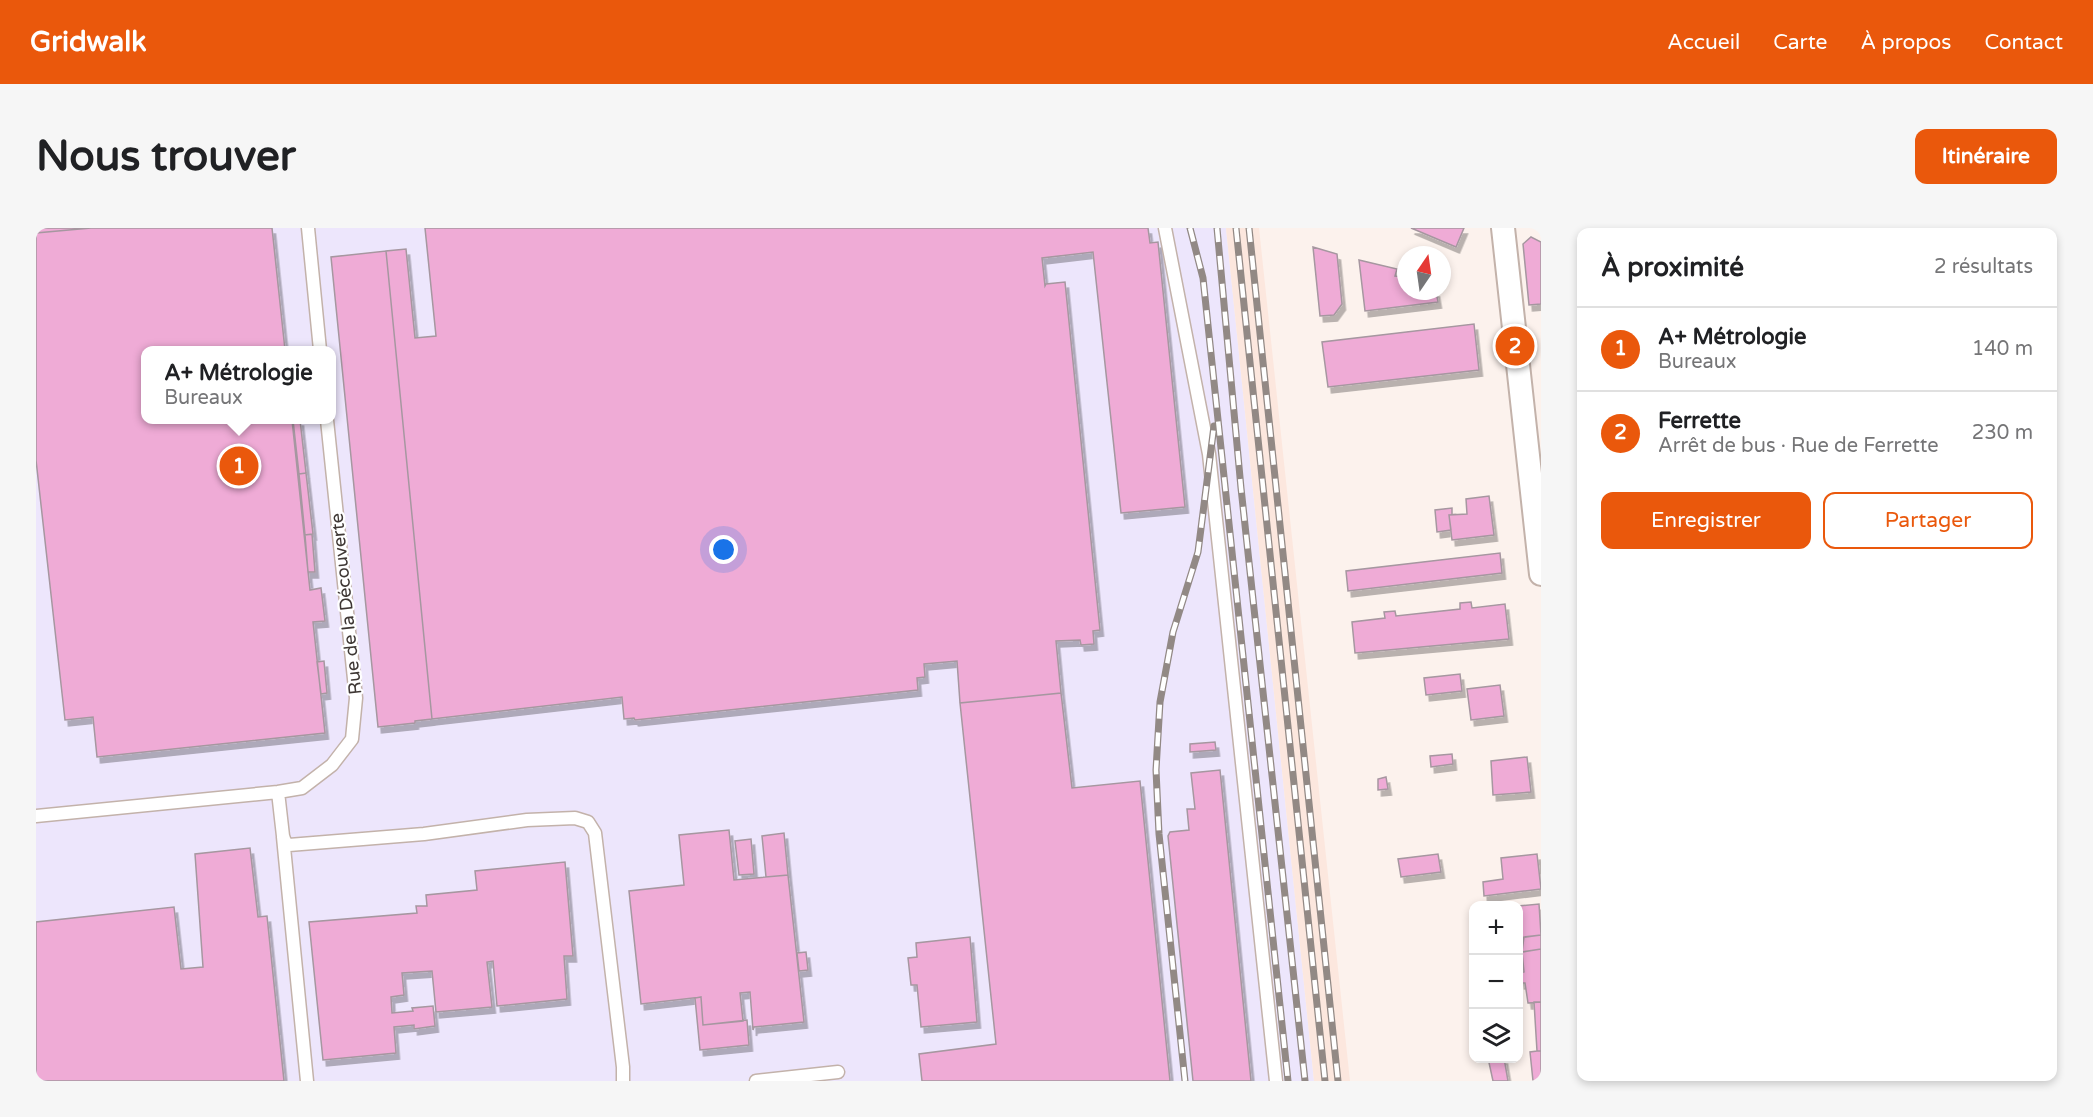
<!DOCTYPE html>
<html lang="fr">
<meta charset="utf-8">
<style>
body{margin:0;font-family:"Varela Round",sans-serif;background:#f6f6f6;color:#202124}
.controls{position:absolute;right:18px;bottom:18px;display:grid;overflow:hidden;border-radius:12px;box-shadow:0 3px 9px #0003}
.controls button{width:54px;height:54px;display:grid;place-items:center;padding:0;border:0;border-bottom:2px solid #e0e0e0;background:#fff;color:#202124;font:30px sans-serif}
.compass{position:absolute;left:1361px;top:18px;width:54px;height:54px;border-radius:50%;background:#fff;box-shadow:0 3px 9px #0003;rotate:13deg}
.you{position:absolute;left:688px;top:322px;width:21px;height:21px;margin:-15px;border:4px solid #fff;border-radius:50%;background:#1a73e8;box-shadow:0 0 0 9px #1a73e833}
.badge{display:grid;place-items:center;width:39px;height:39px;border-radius:50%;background:#ea580c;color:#fff;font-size:20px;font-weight:700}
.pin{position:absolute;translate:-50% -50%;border:3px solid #fff;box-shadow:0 2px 6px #0006}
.popup{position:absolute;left:105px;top:118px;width:195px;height:78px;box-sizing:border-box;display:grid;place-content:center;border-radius:12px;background:#fff;filter:drop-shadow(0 2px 4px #0005);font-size:20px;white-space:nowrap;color:#757577}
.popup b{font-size:22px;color:#202124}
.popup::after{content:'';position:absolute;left:50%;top:100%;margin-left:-12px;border:12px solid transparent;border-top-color:#fff}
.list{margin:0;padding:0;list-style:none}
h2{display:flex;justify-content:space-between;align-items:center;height:78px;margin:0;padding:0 24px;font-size:26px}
h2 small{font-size:20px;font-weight:400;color:#757577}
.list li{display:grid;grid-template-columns:39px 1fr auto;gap:18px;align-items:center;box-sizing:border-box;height:84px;padding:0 24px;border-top:2px solid #e0e0e0}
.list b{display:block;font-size:22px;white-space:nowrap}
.list p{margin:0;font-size:20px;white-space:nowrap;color:#757577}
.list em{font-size:20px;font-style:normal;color:#757577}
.actions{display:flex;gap:12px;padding:18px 24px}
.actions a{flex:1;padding:14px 0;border:2px solid #ea580c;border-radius:12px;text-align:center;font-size:21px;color:#ea580c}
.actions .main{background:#ea580c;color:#fff}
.icon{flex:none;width:33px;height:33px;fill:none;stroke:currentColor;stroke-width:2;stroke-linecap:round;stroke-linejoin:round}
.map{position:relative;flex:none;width:1505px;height:853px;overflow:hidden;border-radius:12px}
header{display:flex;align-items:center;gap:36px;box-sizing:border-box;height:84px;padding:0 30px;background:#ea580c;color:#fff}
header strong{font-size:28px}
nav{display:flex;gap:33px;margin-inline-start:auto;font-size:21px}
.intro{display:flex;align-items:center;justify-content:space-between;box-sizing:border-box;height:144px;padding:0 36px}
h1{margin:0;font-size:42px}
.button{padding:15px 27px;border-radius:12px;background:#ea580c;color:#fff;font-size:21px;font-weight:700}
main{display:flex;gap:36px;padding:0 36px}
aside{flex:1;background:#fff;border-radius:12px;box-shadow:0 3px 9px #0003}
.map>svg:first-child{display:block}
</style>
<header>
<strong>Gridwalk</strong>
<nav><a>Accueil</a><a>Carte</a><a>À propos</a><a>Contact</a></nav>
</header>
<div class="intro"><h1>Nous trouver</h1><a class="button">Itinéraire</a></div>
<main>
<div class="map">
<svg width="1505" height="853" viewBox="0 0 1505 853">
<defs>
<filter id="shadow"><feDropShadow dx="3.5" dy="6" stdDeviation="0" flood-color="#0004"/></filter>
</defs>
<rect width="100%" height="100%" fill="#fcf2ed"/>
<path fill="#ede6fc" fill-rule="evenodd" d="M0 0H1190L1278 853H0ZM110 122H296V192H110Z"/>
<path fill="#fce7de" d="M1190 0H1223L1314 853H1278Z"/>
<path fill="#efabd6" stroke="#a697a0" stroke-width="1.5" filter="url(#shadow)" d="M0 0H55L0 5Z
M55 0H236L249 122H110V192H256L274 362 285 360 289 393 277 394 289 505 61 529 57 489 29 492 0 232V5Z
M389 0H1112L1114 15 1122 14 1149 279 1085 285 1057 24 1006 30 1009 58 1010 56 1029 54 1064 402 1057 403 1058 416 1045 417 1044 412 1020 413 1025 465 924 475 921 433 888 436 889 449 881 450 882 462 599 492 598 490 588 491 586 469 396 491 350 23 370 21 379 110 400 108Z
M1375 0H1428L1420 19Z
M1495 9 1505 14V76L1493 77 1487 16Z
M1277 19 1301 26 1306 76 1298 87 1284 88Z
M350 23 396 491 379 493V495L342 499 295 29Z
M1323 32 1361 41 1359 48 1370 49V63H1400L1402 74 1329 83Z
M1438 96 1443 142 1292 159 1286 114Z
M257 192H264L270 245 263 246Z
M270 245 277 306 269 307 263 246Z
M1453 268 1458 307 1416 312 1413 287 1431 286 1430 271Z
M1416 280V287H1413L1415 302 1401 304 1399 282Z
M276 306 279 344H272L269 307Z
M1464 325 1466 345 1312 363 1310 343Z
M1435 374 1436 380 1469 376 1473 411 1319 425 1316 394 1349 390 1348 384 1359 383 1360 388 1424 381V375Z
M288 433 291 465 285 466 281 434Z
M1424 446 1426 463 1390 467 1388 450Z
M1464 457 1468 488 1435 492 1431 461Z
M1025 465 1036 560 1104 553 1134 853H886L883 826 960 816 924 475Z
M1179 514 1180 522 1154 524V516Z
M1416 526 1417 536 1395 539 1394 528Z
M1491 529 1495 564 1457 567 1455 533Z
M1184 542 1215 853H1157L1132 608 1134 604 1153 602 1151 581H1159L1155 545Z
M1350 549 1352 561 1342 562V551Z
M693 602 698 652 752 647 768 794 718 799 717 802 714 764 704 765 707 793 667 797 665 769 605 776 593 663 648 657 643 607Z
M748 605 752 647 730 649 726 608Z
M715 611 718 646 703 647 699 613Z
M214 620 222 689 231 688 248 853H0V694L138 679 145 741 167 739 159 626Z
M1402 626 1405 644 1365 649 1362 631Z
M1501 626 1505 661 1448 668 1447 654 1467 651 1465 630Z
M529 634 537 728H528L531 771 461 778 457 733 451 734 456 779 400 784 396 743 366 745 368 767 355 769 356 785 377 783 376 780 397 778 399 798 378 801V797L358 799 360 825 287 832 273 694 381 685 380 678H391L390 667 441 662 439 643Z
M1503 676 1505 707 1482 710V678Z
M1505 707V721L1486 724 1488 709Z
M934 709 941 794 885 799 881 757H875L872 730 881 729 880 715Z
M1505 721V774L1492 775 1489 755H1485L1483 745 1488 744 1486 724Z
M770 724 772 742 763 743 761 725Z
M665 769 667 797 711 792 713 817 664 822 659 770Z
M1498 774H1505V823H1501Z
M1501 823H1505V853H1497L1494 824Z
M1452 830H1468L1472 853H1457Z"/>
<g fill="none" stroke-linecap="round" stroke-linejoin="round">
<defs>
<path id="service" d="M272 0 284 122
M1129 0 1173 226 1240 853
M242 564 247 608 249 614 253 617 388 606 491 592 539 590 552 594 559 605 587 839V853
M0 588 242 564 266 560 296 537 316 511 320 470 291 192
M247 609 271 853
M720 853 802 844"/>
<path id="minor" d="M1467 0 1505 346"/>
</defs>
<use href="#service" stroke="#c3b2aa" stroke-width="15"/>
<use href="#minor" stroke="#c3b2aa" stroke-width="26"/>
<use href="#service" stroke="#fff" stroke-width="12"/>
<use href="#minor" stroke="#fff" stroke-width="22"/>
<defs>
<path id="rail" d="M1154 0 1167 50 1252 853
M1181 0 1205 260 1269 853
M1200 0 1289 853
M1213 0 1302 853
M1149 853 1123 606 1120 542 1124 474 1137 404 1162 324 1178 198"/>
</defs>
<use href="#rail" stroke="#928985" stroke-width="7"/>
<use href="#rail" stroke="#fff" stroke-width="4.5" stroke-dasharray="14" stroke-linecap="butt"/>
</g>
<g text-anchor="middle" stroke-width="4.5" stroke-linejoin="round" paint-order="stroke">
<g font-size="18" fill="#3e3734" stroke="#fff">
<text transform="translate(310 376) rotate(-96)" y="6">Rue de la Découverte</text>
</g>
</g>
</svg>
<div class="controls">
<button>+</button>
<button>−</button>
<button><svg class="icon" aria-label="layers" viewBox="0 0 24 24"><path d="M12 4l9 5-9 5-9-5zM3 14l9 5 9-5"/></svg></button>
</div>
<svg class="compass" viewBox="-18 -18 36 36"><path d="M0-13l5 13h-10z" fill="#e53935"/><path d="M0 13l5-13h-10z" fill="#757577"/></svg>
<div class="you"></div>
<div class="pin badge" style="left:203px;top:238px">1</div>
<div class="popup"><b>A+ Métrologie</b>Bureaux</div>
<div class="pin badge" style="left:1479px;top:118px">2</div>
</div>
<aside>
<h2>À proximité<small>2 résultats</small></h2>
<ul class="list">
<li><span class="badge">1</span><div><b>A+ Métrologie</b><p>Bureaux</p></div><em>140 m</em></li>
<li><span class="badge">2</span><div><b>Ferrette</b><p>Arrêt de bus · Rue de Ferrette</p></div><em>230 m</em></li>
</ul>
<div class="actions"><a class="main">Enregistrer</a><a>Partager</a></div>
</aside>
</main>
